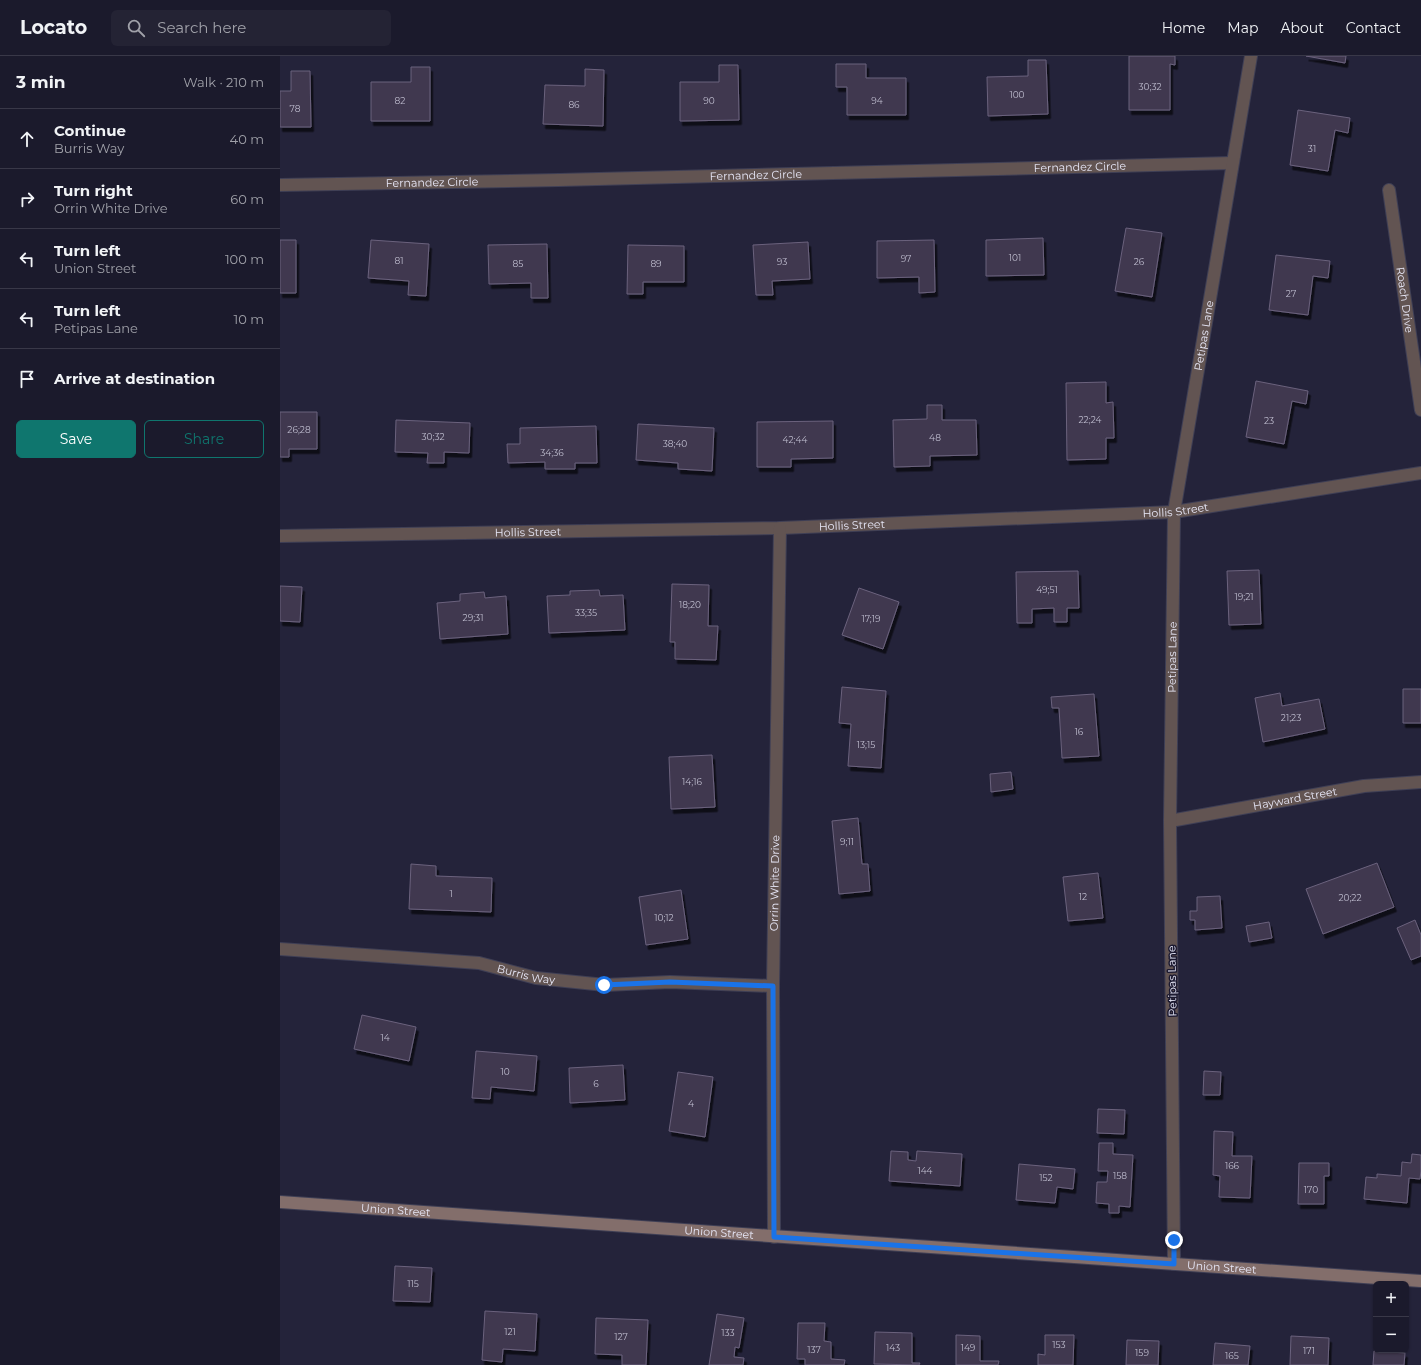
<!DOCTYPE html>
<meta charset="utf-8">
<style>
body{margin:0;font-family:Montserrat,sans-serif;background:#242334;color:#f1f3f6}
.controls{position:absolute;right:12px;bottom:12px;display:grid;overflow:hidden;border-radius:6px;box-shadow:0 1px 3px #0004}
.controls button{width:36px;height:36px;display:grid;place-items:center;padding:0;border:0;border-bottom:1px solid #393848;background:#1b1a2c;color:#f1f3f6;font:20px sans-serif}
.stop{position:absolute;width:12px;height:12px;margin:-9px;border:3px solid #1a73e8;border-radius:50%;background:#fff}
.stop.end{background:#1a73e8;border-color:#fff;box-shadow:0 1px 4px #0008}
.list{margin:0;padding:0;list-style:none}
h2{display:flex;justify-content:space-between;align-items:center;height:52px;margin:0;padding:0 16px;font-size:17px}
h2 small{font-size:13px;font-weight:400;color:#a0a1a9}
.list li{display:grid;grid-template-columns:26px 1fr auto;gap:12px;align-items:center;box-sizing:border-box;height:60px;padding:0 16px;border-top:1px solid #393848}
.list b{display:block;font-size:15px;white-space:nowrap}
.list p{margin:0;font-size:13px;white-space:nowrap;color:#a0a1a9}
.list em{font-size:13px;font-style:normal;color:#a0a1a9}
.actions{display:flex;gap:8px;padding:12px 16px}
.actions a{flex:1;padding:9px 0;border:1px solid #0f766e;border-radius:6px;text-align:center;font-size:14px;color:#0f766e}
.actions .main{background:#0f766e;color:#fff}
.icon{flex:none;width:22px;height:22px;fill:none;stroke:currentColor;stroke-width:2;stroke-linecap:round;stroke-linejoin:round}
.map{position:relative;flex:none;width:1141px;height:1309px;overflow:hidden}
header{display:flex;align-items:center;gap:24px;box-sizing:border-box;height:56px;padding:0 20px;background:#1b1a2c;border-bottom:1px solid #393848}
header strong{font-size:19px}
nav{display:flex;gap:22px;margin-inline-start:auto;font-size:14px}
.search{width:280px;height:36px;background:#242334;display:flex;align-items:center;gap:10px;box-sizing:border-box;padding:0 14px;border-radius:6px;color:#a0a1a9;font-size:15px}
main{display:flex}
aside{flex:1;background:#1b1a2c}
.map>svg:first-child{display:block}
</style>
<header>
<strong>Locato</strong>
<div class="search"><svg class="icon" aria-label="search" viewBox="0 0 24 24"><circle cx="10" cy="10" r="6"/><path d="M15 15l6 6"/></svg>Search here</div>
<nav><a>Home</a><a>Map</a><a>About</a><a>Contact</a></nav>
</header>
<main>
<aside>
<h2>3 min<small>Walk · 210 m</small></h2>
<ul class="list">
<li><svg class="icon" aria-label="ahead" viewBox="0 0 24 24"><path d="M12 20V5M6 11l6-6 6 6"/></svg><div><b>Continue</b><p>Burris Way</p></div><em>40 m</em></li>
<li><svg class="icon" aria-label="right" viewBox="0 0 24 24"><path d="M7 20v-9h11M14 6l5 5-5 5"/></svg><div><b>Turn right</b><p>Orrin White Drive</p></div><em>60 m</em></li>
<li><svg class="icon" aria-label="left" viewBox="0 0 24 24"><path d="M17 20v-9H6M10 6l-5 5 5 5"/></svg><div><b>Turn left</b><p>Union Street</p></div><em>100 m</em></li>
<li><svg class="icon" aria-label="left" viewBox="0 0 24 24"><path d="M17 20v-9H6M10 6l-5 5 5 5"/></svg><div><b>Turn left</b><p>Petipas Lane</p></div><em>10 m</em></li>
<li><svg class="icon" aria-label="arrive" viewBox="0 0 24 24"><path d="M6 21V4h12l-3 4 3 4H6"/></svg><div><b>Arrive at destination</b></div></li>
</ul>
<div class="actions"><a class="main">Save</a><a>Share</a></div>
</aside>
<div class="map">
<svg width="1141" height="1309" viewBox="0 0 1141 1309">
<defs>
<filter id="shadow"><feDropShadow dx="2.5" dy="4.5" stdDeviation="0" flood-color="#0009"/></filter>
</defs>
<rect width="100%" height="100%" fill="#24233a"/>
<path fill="#403850" stroke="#6b627d" filter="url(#shadow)" d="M849 0H895V9L890 8V54H849Z
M1026 0H1066L1065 7Z
M748 4H766L768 58 708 60 707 21 748 20Z
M556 8H586V22H626V59H567V31H556Z
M439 9H458L459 64 400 65V26H439Z
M131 11H150V65H91V26H131Z
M305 13 324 14 323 70 263 68 265 29 305 30Z
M11 15H30L31 71H0V35H11Z
M1018 54 1070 62 1068 77 1055 74 1048 115 1010 109Z
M846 172 882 177 872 241 835 235Z
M763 182 764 219 706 220V184Z
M0 184H16V237H0Z
M91 184 149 188 146 240 128 239 129 225 88 222Z
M654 184 655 236 639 237V221L597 222V185Z
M528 186 530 223 492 225 493 239H476L473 189Z
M267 188 268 242H251V227L209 228 208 189Z
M348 189 404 190V226H363V238H347Z
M996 199 1050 205 1048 222 1033 220 1028 259 989 254Z
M976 325 1028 335 1026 348 1012 345 1004 388 966 381Z
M826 326V347L833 346 834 382H826V403L787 404 786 327Z
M647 349H662V364H696L697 399 650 400V410L614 411 613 364 647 363Z
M0 356H37V393H9V401H0Z
M116 364 190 367 189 397 164 396V407H147L148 397 115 396Z
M553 365V402L511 403V411H477V366Z
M358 368 434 372 432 415 398 413V407L356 404Z
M316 370 317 407H295V413H265V406L228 407 227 388H240V372Z
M979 514 981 568 949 569 947 515Z
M798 515 799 552H787V566H774V552L752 553V567H737L736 516Z
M392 528 429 529 428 570H438L436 604 395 603V586H390Z
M0 530 22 531 20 566 0 565Z
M579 532 619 546 603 593 562 579Z
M319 534 320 540 343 539 345 574 269 577 267 540 290 539V535Z
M204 536 205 542 226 540 228 578 160 583 157 547 180 545V538Z
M562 631 606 635 601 712 568 710 571 668 559 667Z
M1123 633H1141V667H1123Z
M1000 637 1002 650 1039 643 1045 673 983 686 975 642Z
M814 638 819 700 782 702 779 652H772L771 641Z
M432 699 435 751 391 753 389 701Z
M731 716 733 733 711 736 710 718Z
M578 762 582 808H588L590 835 559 838 552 765Z
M1097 807 1114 851 1043 878 1026 833Z
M131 808 156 810V820L212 822 211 856 129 853Z
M818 817 823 862 788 865 783 821Z
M401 834 408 883 366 889 359 841Z
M940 840 942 872 915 874V864H910V855H917V841Z
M1135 864 1141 879V900L1131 904 1117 872Z
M989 866 992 882 969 886 966 870Z
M82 959 136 971 129 1005 74 993Z
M196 995 257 1000 254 1035 211 1031 210 1043 192 1042Z
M343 1009 345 1044 290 1047 289 1012Z
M924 1015 941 1016 940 1039H923Z
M398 1016 433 1021 425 1081 389 1075Z
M818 1053 845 1054 844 1078 817 1077Z
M934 1075 953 1076 952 1100H972L970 1142 939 1141 940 1120 933 1119Z
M819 1087H833V1098L853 1099 850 1151 839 1150V1157H829V1148L816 1147 817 1126H827L828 1115H818Z
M611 1095 628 1096V1104L636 1105 637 1095 682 1098 680 1130 609 1125Z
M1132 1098 1141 1099V1115L1140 1123 1129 1122 1127 1147 1084 1143 1086 1121 1097 1122V1118L1121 1120 1122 1106 1131 1107Z
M1019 1107H1049V1120H1044V1148H1018Z
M739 1108 795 1113 793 1133 777 1131 775 1147 736 1144Z
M115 1210 152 1212 150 1246 113 1245Z
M205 1255 257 1258 255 1295 223 1293 222 1306 202 1304Z
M437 1258 464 1262 459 1292 455 1291 454 1301 464 1302 463 1309H429Z
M316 1262 368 1264 366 1309H342V1299L315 1298Z
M518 1267H545L544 1285 551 1286V1303L565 1304 564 1309H525V1303H517Z
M595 1276 632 1277V1307H640L639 1309 594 1308Z
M676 1279 700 1280V1305H719L718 1309H676Z
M765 1279H794L793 1309H758V1298L765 1299Z
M1011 1280 1049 1282 1048 1309H1010Z
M847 1284 879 1285 878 1309H846Z
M935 1287 970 1290 968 1309H933Z
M1094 1295 1125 1297 1124 1309H1093Z"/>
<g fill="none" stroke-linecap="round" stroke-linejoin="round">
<defs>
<g id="street">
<path id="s1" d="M0 129 279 124 952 107"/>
<path id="s2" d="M1109 134 1141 354"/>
<path id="s3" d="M0 480 500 472 894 456 1141 417"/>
<path id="s4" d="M890 765 1084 730 1141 726"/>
<path id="s5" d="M0 893 199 907 256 922 325 929 390 926 493 930"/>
<path id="s6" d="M494 1181 493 930 500 472"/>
<path id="s7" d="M894 1208 890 765 894 456 971 0"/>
</g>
<g id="secondary">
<path id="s8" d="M0 1146 1141 1225"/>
</g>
</defs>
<use href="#street" stroke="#3f3f55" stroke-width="14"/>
<use href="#secondary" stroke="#3f3f55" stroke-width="14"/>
<use href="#street" stroke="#625452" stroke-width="12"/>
<use href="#secondary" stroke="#836e6b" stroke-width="12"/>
</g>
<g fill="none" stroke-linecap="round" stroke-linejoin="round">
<path stroke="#1a73e8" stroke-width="5" d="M324 929 390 926 493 930 494 1181 894 1208V1184"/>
</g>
<g text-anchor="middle" stroke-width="3" stroke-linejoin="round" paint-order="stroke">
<g font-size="9" fill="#bebcce">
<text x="870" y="34">30;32</text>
<text x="737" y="42">100</text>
<text x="120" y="48">82</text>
<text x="429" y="48">90</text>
<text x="597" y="48">94</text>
<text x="294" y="52">86</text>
<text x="15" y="56">78</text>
<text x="1032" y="96">31</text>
<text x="735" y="205">101</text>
<text x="626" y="206">97</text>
<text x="119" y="208">81</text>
<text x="502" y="209">93</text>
<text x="859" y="209">26</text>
<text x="238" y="211">85</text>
<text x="376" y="211">89</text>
<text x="1011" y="241">27</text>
<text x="810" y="367">22;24</text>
<text x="989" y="368">23</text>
<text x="19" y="377">26;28</text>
<text x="153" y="384">30;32</text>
<text x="655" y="385">48</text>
<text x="515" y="387">42;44</text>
<text x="395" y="391">38;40</text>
<text x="272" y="400">34;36</text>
<text x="767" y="537">49;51</text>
<text x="964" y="544">19;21</text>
<text x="410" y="552">18;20</text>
<text x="306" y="560">33;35</text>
<text x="193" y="565">29;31</text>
<text x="591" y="566">17;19</text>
<text x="1011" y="665">21;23</text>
<text x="799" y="679">16</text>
<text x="586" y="692">13;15</text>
<text x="412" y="729">14;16</text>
<text x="567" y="789">9;11</text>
<text x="171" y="841">1</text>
<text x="803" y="844">12</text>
<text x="1070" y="845">20;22</text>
<text x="384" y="865">10;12</text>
<text x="105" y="985">14</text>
<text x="225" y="1019">10</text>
<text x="316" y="1031">6</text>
<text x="411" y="1051">4</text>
<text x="952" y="1113">166</text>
<text x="645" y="1118">144</text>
<text x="840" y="1123">158</text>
<text x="766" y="1125">152</text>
<text x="1031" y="1137">170</text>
<text x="133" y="1231">115</text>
<text x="230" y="1279">121</text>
<text x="448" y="1280">133</text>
<text x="341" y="1284">127</text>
<text x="779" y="1292">153</text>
<text x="613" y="1295">143</text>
<text x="688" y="1295">149</text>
<text x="534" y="1297">137</text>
<text x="1029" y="1298">171</text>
<text x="862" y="1300">159</text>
<text x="952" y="1303">165</text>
</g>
<g font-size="11" fill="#e8e8f8" stroke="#1b1930">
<text dy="4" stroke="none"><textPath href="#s1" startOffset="800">Fernandez Circle</textPath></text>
<text dy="4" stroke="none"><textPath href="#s1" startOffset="476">Fernandez Circle</textPath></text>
<text dy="4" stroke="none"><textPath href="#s1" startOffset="152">Fernandez Circle</textPath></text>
<text dy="4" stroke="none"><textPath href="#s2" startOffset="111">Roach Drive</textPath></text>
<text dy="4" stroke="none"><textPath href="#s7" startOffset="931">Petipas Lane</textPath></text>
<text dy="4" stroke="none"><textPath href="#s3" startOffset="896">Hollis Street</textPath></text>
<text dy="4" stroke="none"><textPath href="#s3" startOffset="572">Hollis Street</textPath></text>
<text dy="4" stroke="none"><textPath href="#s3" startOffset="248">Hollis Street</textPath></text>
<text dy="4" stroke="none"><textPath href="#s7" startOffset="607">Petipas Lane</textPath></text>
<text dy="4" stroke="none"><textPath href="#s4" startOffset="127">Hayward Street</textPath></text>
<text dy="4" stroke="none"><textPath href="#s6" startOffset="354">Orrin White Drive</textPath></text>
<text dy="4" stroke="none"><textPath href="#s5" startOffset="248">Burris Way</textPath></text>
<text transform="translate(892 925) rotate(-91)" y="4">Petipas Lane</text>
<text dy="4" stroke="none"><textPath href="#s8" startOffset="116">Union Street</textPath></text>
<text dy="4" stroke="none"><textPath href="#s8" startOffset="440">Union Street</textPath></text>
<text dy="4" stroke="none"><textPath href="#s8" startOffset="944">Union Street</textPath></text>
</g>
</g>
</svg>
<div class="controls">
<button>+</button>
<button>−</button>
</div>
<div class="stop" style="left:324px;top:929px"></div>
<div class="stop end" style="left:894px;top:1184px"></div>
</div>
</main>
